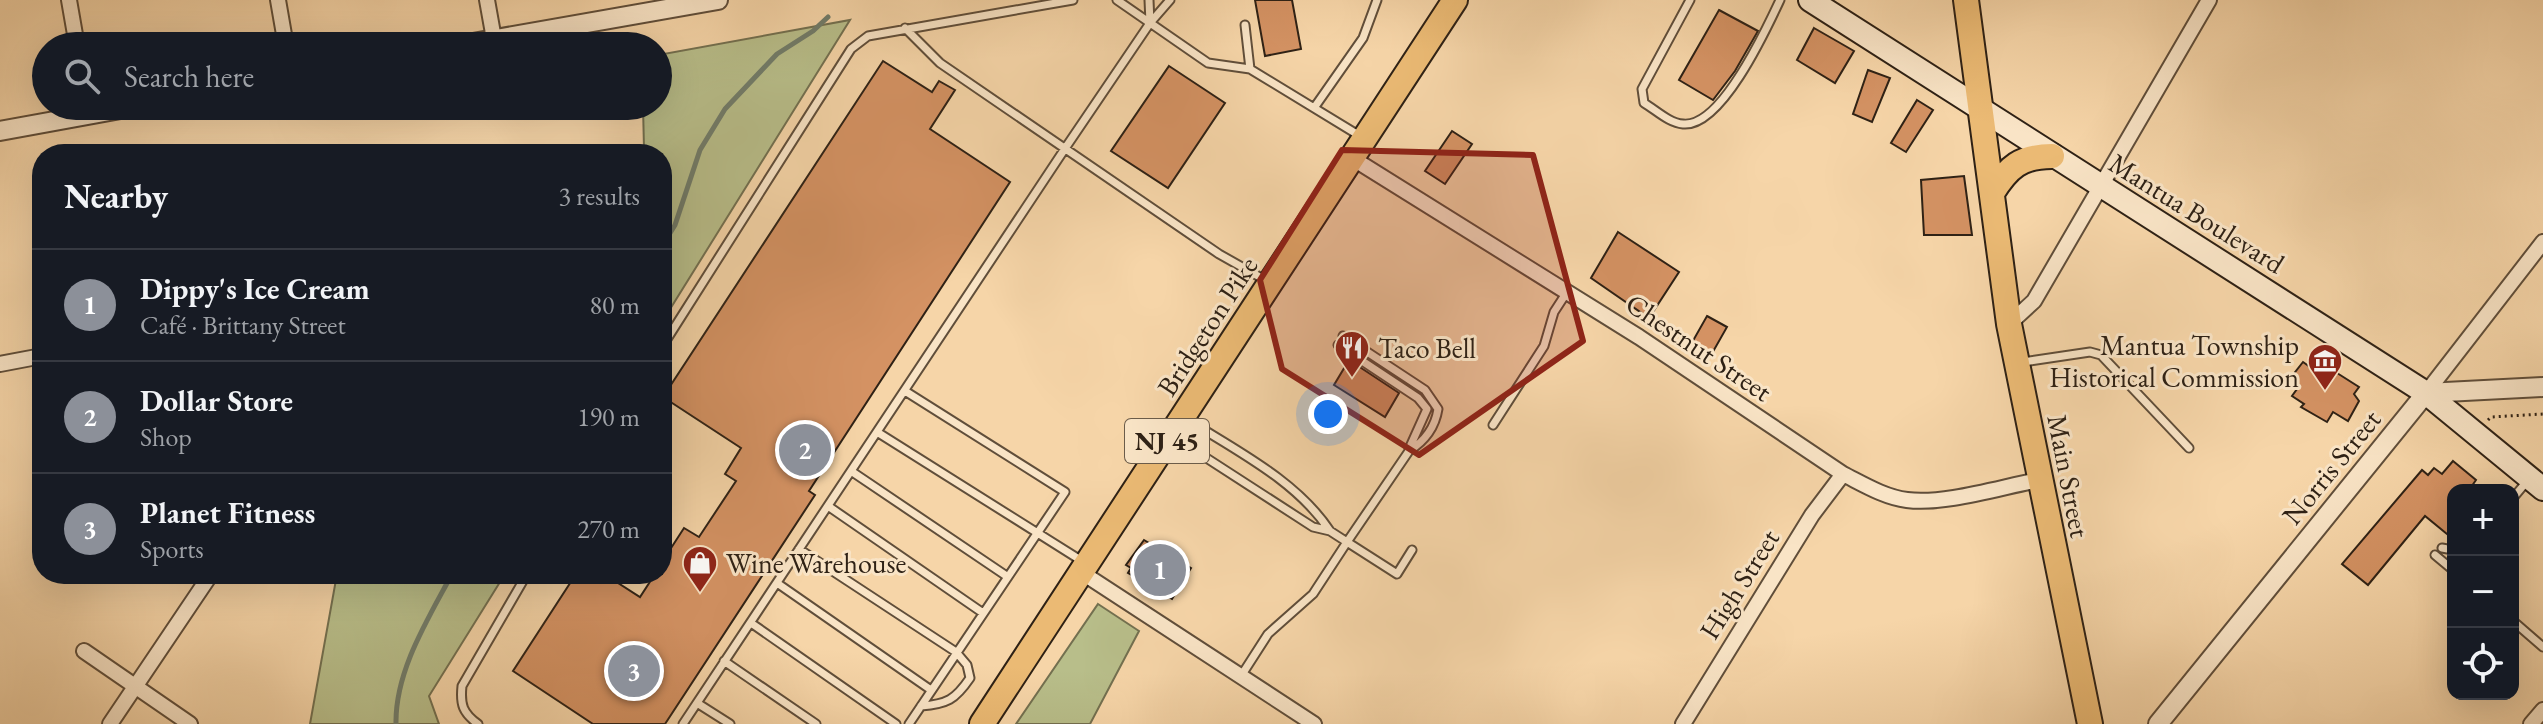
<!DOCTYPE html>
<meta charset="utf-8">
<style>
body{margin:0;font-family:"EB Garamond",serif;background:#20242c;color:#f1f3f6}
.controls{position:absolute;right:24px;bottom:24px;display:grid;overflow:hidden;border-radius:16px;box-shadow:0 8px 32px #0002}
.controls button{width:72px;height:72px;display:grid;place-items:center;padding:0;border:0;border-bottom:2px solid #363941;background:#171b24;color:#f1f3f6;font:40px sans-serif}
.you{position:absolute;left:1328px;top:414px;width:28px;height:28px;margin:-20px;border:6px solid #fff;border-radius:50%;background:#1a73e8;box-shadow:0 0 0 12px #1a73e833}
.badge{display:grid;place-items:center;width:52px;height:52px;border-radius:50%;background:#8c9099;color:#fff;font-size:26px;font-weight:700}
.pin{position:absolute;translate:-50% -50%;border:4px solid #fff;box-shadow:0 2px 8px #0006}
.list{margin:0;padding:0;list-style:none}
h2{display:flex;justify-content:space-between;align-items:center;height:104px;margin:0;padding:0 32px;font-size:34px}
h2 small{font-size:26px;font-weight:400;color:#9ea1a6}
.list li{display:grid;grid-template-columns:52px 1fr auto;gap:24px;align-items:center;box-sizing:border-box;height:112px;padding:0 32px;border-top:2px solid #363941}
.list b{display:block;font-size:30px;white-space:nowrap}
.list p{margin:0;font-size:26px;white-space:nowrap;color:#9ea1a6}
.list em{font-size:26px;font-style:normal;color:#9ea1a6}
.icon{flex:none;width:44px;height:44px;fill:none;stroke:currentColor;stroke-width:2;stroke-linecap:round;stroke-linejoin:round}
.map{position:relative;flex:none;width:2543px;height:724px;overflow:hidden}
.search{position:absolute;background:#171b24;box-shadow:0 8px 32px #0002;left:32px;top:32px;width:640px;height:88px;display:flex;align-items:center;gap:20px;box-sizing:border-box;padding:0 28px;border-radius:44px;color:#9ea1a6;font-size:30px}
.panel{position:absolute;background:#171b24;box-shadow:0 8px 32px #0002;left:32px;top:144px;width:640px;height:440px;border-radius:32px}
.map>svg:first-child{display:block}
</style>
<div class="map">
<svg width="2543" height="724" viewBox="0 0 2543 724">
<rect width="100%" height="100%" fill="#f6d5a8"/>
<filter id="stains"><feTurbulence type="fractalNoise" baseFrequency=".0025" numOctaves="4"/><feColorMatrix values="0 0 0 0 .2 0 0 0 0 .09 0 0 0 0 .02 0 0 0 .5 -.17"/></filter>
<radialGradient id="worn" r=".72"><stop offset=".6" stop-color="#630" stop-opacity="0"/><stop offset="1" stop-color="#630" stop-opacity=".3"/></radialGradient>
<path fill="#b8be8a" stroke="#737050" stroke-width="2" d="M850 20 662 322V154H639L644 148 643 106H658V55Z
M337 574H505L429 696 439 724H310Z
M1098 604 1139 631 1090 724H1016Z"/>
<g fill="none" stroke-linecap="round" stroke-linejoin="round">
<path stroke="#717c6a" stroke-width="5" d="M662 246 675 225 700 150 725 109 777 54 813 31 828 17
M396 724C395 671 428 619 452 574"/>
</g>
<path fill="#d49263" stroke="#2e2115" stroke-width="2" d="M1255 0H1292L1301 49 1265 56Z
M1719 10 1758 31 1735 71 1713 100 1679 80Z
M1814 28 1854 51 1835 83 1797 60Z
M883 61 932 92 939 81 955 90 930 129 1010 182 809 491 815 495 665 724H593L513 671 576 574H604L640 597 655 574H662V562L684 528 699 537 736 481 725 474 741 448 663 397Z
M1169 66 1225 103 1168 188 1111 151Z
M1868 70 1890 78 1872 122 1853 114Z
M1917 100 1933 110 1906 152 1891 143Z
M1452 131 1472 144 1445 184 1425 171Z
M1964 176 1972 235H1924L1921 180Z
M1618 232 1679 272 1649 318 1591 278Z
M1707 316 1727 327 1710 357 1690 346Z
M1349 360 1399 393 1385 417 1334 385Z
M2303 362 2324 377 2337 373 2359 387 2354 394 2359 401 2348 421 2333 412 2327 422 2301 407 2304 404 2292 396 2297 389 2285 385Z
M2453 461 2476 480 2469 490H2453V539L2425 516 2368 585 2342 564 2422 470 2428 475 2434 468 2442 474Z
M1144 540 1191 568 1172 599 1128 573 1131 568 1126 565Z"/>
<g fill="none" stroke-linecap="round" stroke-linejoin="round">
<defs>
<path id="service" d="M1117 0 1208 63 1250 69 1360 136
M1149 0 1150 23
M1690 0 1642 89 1644 103C1656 110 1669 123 1683 124 1721 128 1766 30 1780 0
M1245 25 1250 69
M905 28 940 63 1219 254 1265 280
M1314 108 1363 38 1377 0
M1343 336 1425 390 1438 409C1435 428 1425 441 1409 451L1347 542 1397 574 1412 550
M1338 345 1418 398 1427 409 1409 449
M662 347 851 49 868 36 1073 0
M2023 362 2090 352 2101 355 2189 448
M905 391 1065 492 909 724
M1188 420C1237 451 1297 481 1330 531
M1493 425 1544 346 1554 312 1567 292
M877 432 1082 561
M1168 449 1191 448 1313 527 1330 531 1347 542 1313 594 1268 634 1241 676
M851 471 1008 577
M2513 498 2528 480
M828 506 983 613
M2442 548 2453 550
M799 549 956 652 967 665 970 678C955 700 947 704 921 706
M2435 555 2453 570
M777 583 931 690
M2513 621 2543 647
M751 623 896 724
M724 661 816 724
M697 703 730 724
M478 724C463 713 460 705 462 686L527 574
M683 724 1066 147 1150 23 1170 0"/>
<path id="minor" d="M69 0 77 46
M278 0 286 46
M487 0 494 39
M1352 158 1639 337 1843 474C1863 484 1884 497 1907 500 1944 505 2001 487 2039 480
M41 250 42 254
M2009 324 2034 301 2209 0
M0 364 42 356
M2426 393 2543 242
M1081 572 1314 724
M84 651 190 724
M110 724 211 574
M1683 724 1812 515 1843 474
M2531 724 2543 710"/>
<path id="tertiary" d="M456 46 718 0
M0 131 137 106
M2158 724 2426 393 2543 387"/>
<path id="secondary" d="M1810 0 2426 393 2543 489"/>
<path id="primary" d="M1966 0 2009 324 2090 724
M1992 193C2008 167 2021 156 2052 156
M982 724 1455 0"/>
</defs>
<use href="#service" stroke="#604e3a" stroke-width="11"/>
<use href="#minor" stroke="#604e3a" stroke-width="18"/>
<use href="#tertiary" stroke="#604e3a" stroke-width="22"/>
<use href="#secondary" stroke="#2e2115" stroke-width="26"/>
<use href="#primary" stroke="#2e2115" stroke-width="28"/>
<path stroke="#2e2115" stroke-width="3" stroke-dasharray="2 4" stroke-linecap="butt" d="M2488 420 2491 417 2543 414"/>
<use href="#service" stroke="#f9e4c6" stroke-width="7"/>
<use href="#minor" stroke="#f9e4c6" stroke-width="14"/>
<use href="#tertiary" stroke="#f9e4c6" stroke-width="18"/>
<use href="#secondary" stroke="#f9e4c6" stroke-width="22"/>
<use href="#primary" stroke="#ebba74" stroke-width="24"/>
</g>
<path fill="#8f2418" fill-opacity="0.2" stroke="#8f2418" stroke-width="6" stroke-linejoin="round" d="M1342 150 1533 155 1583 341 1419 455 1282 369 1260 280Z"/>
<defs>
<symbol id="restaurant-pin" viewBox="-11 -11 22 30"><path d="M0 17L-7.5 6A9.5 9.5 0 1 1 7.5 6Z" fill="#8f2418" stroke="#f9e4c6"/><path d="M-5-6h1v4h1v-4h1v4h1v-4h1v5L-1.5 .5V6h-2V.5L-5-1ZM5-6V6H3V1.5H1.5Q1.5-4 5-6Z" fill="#fff"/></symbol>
<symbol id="museum-pin" viewBox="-11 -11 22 30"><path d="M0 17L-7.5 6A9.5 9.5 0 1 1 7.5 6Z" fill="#8f2418" stroke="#f9e4c6"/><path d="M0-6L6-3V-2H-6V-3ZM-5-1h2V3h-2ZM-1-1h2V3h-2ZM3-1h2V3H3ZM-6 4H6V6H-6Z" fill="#fff"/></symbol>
<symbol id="shop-pin" viewBox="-11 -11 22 30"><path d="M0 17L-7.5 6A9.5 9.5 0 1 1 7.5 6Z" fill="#8f2418" stroke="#f9e4c6"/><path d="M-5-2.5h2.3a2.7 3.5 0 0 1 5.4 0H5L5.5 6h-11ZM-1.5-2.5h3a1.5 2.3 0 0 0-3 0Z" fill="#fff"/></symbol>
</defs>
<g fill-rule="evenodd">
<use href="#restaurant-pin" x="1332" y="328" width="40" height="54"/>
<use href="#museum-pin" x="2305" y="341" width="40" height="54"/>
<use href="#shop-pin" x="680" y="543" width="40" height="54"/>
</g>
<g text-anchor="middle" stroke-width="6" stroke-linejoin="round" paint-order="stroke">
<rect fill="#f9e4c6" stroke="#6b5c4a" stroke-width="2" x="1125" y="419" width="84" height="44" rx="6"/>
<g font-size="26" font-weight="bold" fill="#2e2115">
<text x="1167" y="450">NJ 45</text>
</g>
<g font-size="28" fill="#2e2115" stroke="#f9e4c6">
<text transform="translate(2197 213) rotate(32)" y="10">Mantua Boulevard</text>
<text transform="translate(1207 326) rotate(-57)" y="10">Bridgeton Pike</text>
<text transform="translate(1699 347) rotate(34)" y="10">Chestnut Street</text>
<text transform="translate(2331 467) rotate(-51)" y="10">Norris Street</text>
<text transform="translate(2069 476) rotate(79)" y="10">Main Street</text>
<text transform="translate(1739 584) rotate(-58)" y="10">High Street</text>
</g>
<g font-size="28" fill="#2e2115" stroke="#f9e4c6" text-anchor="start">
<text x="2299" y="355" text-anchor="end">Mantua Township<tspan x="2299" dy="32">Historical Commission</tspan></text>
<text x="1378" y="358">Taco Bell</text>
<text x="726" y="573">Wine Warehouse</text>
</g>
</g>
<rect width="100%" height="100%" filter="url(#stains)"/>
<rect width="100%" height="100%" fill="url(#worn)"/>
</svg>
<div class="controls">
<button>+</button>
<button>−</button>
<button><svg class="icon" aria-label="locate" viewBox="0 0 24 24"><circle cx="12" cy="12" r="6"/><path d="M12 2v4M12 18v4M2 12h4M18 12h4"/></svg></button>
</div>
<div class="you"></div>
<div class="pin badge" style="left:1160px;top:570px">1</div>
<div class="pin badge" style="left:805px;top:450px">2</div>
<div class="pin badge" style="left:634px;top:671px">3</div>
<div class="search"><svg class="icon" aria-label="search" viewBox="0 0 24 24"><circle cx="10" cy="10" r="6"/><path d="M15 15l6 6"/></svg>Search here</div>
<section class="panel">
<h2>Nearby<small>3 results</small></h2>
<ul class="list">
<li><span class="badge">1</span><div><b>Dippy's Ice Cream</b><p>Café · Brittany Street</p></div><em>80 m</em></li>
<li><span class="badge">2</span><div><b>Dollar Store</b><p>Shop</p></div><em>190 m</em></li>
<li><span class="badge">3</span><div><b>Planet Fitness</b><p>Sports</p></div><em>270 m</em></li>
</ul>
</section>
</div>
